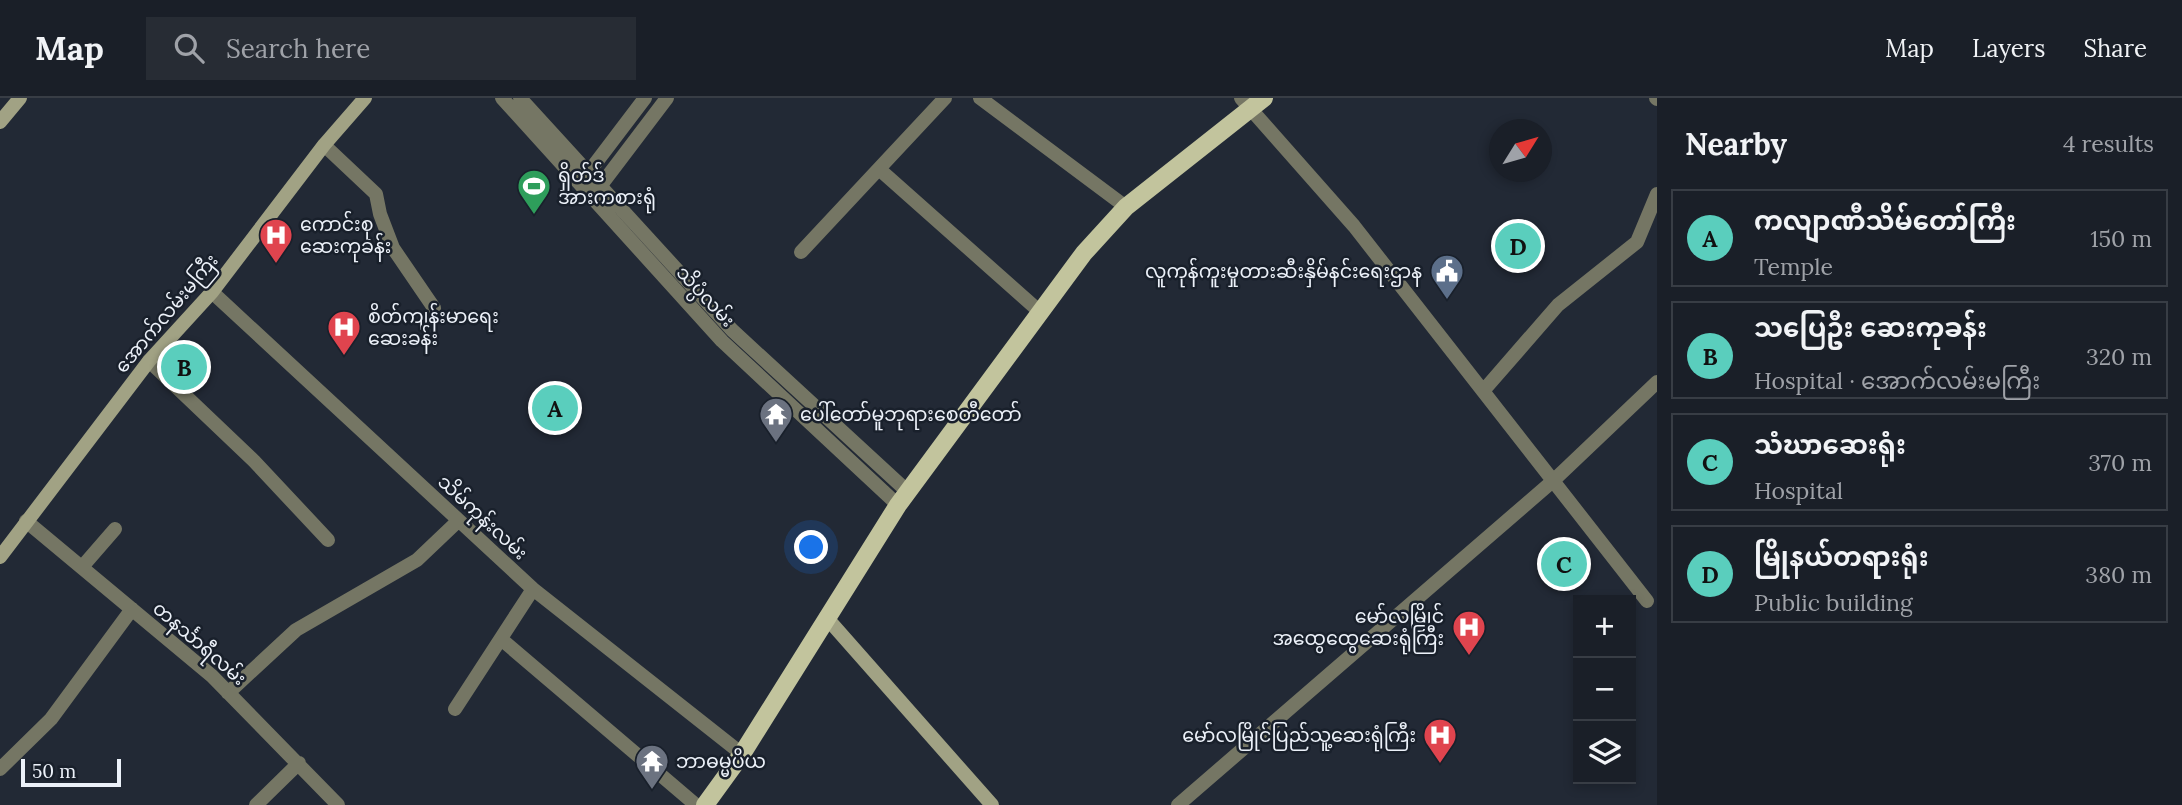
<!DOCTYPE html>
<meta charset="utf-8">
<style>
body{margin:0;font-family:Lora,"Noto Sans Myanmar",serif;background:#272c34;color:#f1f3f6}
.controls{position:absolute;right:21px;bottom:21px;display:grid;overflow:hidden;border-radius:0px;box-shadow:0 4px 10px #0003}
.controls button{width:63px;height:63px;display:grid;place-items:center;padding:0;border:0;border-bottom:2px solid #383d45;background:#1a1f28;color:#f1f3f6;font:35px sans-serif}
.compass{position:absolute;left:1489px;top:21px;width:63px;height:63px;border-radius:50%;background:#1a1f28;box-shadow:0 4px 10px #0003;rotate:53deg}
.scale{position:absolute;left:21px;bottom:18px;width:100px;box-sizing:border-box;padding-left:7px;border:4px solid #ecf1f9;border-top:0;font-size:19px;line-height:24px;white-space:nowrap;color:#ecf1f9;-webkit-text-stroke:5px #19202b;paint-order:stroke}
.you{position:absolute;left:812px;top:450px;width:24px;height:24px;margin:-18px;border:5px solid #fff;border-radius:50%;background:#1a73e8;box-shadow:0 0 0 10px #1a73e833}
.badge{display:grid;place-items:center;width:46px;height:46px;border-radius:50%;background:#5acebd;color:#111;font-size:23px;font-weight:700}
.pin{position:absolute;translate:-50% -50%;border:4px solid #fff;box-shadow:0 2px 7px #0006}
.list{margin:0;padding:0;list-style:none}
h2{display:flex;justify-content:space-between;align-items:center;height:91px;margin:0;padding:0 28px;font-size:30px}
h2 small{font-size:23px;font-weight:400;color:#9fa2a8}
.list li{display:grid;grid-template-columns:46px 1fr auto;gap:21px;align-items:center;box-sizing:border-box;height:98px;margin:0 14px 14px;padding:0 14px;border:2px solid #383d45;border-radius:0px}
.list b{display:block;font-size:26px;white-space:nowrap}
.list p{margin:0;font-size:23px;white-space:nowrap;color:#9fa2a8}
.list em{font-size:23px;font-style:normal;color:#9fa2a8}
.icon{flex:none;width:38px;height:38px;fill:none;stroke:currentColor;stroke-width:2;stroke-linecap:round;stroke-linejoin:round}
.map{position:relative;flex:none;width:1657px;height:707px;overflow:hidden}
header{display:flex;align-items:center;gap:42px;box-sizing:border-box;height:98px;padding:0 35px;background:#1a1f28;border-bottom:2px solid #383d45}
header strong{font-size:33px}
nav{display:flex;gap:38px;margin-inline-start:auto;font-size:24px}
.search{width:490px;height:63px;background:#272c34;display:flex;align-items:center;gap:18px;box-sizing:border-box;padding:0 24px;border-radius:0px;color:#9fa2a8;font-size:26px}
main{display:flex}
aside{flex:1;background:#1a1f28}
.map>svg:first-child{display:block}
</style>
<header>
<strong>Map</strong>
<div class="search"><svg class="icon" aria-label="search" viewBox="0 0 24 24"><circle cx="10" cy="10" r="6"/><path d="M15 15l6 6"/></svg>Search here</div>
<nav><a>Map</a><a>Layers</a><a>Share</a></nav>
</header>
<main>
<div class="map">
<svg width="1657" height="707" viewBox="0 0 1657 707">
<rect width="100%" height="100%" fill="#222935"/>
<g fill="none" stroke-linecap="round" stroke-linejoin="round">
<path stroke="#757664" stroke-width="14" d="M980 0 1126 109
M1241 0 1354 128 1647 503
M1656 0 1657 1
M324 47 376 96 380 116 393 150 434 210
M879 71 1039 213
M582 83 645 0
M595 95 667 0
M801 154 945 0
M212 194 533 491 742 656
M149 263 254 363 328 442
M1484 292 1558 207 1637 144 1657 96
M26 423 212 578 338 707
M82 469 115 431
M501 541 696 707
M228 595 296 532 417 462 458 423
M455 611 533 491
M0 671 51 621 132 511
M256 707 299 665
M1178 707 1554 382 1657 284"/>
<path stroke="#757664" stroke-width="14" d="M502 0 722 243 898 407
M520 0 732 232 908 394"/>
<path stroke="#a1a284" stroke-width="14" d="M0 24 20 0
M0 459 149 263 212 194 324 47 365 0
M826 519 992 707"/>
<path stroke="#c2c49d" stroke-width="18" d="M705 707 742 656 898 407 1084 155 1126 109 1264 0"/>
</g>
<defs>
<symbol id="stadium-pin" viewBox="-11 -11 22 30"><path d="M0 17L-7.5 6A9.5 9.5 0 1 1 7.5 6Z" fill="#2e9e5b" stroke="#19202b"/><path d="M0-5a6.5 5 0 1 0 0 10a6.5 5 0 1 0 0-10ZM-3.5-1.8h7v3.6h-7Z" fill="#fff"/></symbol>
<symbol id="hospital-pin" viewBox="-11 -11 22 30"><path d="M0 17L-7.5 6A9.5 9.5 0 1 1 7.5 6Z" fill="#e0444e" stroke="#19202b"/><path d="M-5-5h3v3.5h4V-5h3V5h-3V1.5h-4V5h-3Z" fill="#fff"/></symbol>
<symbol id="civic-pin" viewBox="-11 -11 22 30"><path d="M0 17L-7.5 6A9.5 9.5 0 1 1 7.5 6Z" fill="#5c6f8a" stroke="#19202b"/><path d="M-.6-6.5H3V-4.5H.6V-3L4-1V1h2V6H-6V1h2V-1L-.6-3ZM-1.2 2.5V6h2.4V2.5Z" fill="#fff"/></symbol>
<symbol id="temple-pin" viewBox="-11 -11 22 30"><path d="M0 17L-7.5 6A9.5 9.5 0 1 1 7.5 6Z" fill="#6b7280" stroke="#19202b"/><path d="M0-6L5-2H3V0L6.5 2.5H4V6H1.5V3h-3V6H-4V2.5H-6.5L-3 0V-2H-5Z" fill="#fff"/></symbol>
</defs>
<g fill-rule="evenodd">
<use href="#stadium-pin" x="515" y="69" width="38" height="52"/>
<use href="#hospital-pin" x="257" y="118" width="38" height="52"/>
<use href="#civic-pin" x="1428" y="154" width="38" height="52"/>
<use href="#hospital-pin" x="325" y="210" width="38" height="52"/>
<use href="#temple-pin" x="757" y="297" width="38" height="52"/>
<use href="#hospital-pin" x="1450" y="510" width="38" height="52"/>
<use href="#hospital-pin" x="1421" y="618" width="38" height="52"/>
<use href="#temple-pin" x="633" y="644" width="38" height="52"/>
</g>
<g text-anchor="middle" stroke-width="5" stroke-linejoin="round" paint-order="stroke">
<g font-size="19" fill="#ecf1f9" stroke="#19202b" text-anchor="start">
<text x="558" y="84">ရှိတ်ဒ်<tspan x="558" dy="22">အားကစားရုံ</tspan></text>
<text x="300" y="133">ကောင်းစု<tspan x="300" dy="22">ဆေးကုခန်း</tspan></text>
<text x="1422" y="180" text-anchor="end">လူကုန်ကူးမှုတားဆီးနှိမ်နင်းရေးဌာန</text>
<text x="368" y="225">စိတ်ကျန်းမာရေး<tspan x="368" dy="22">ဆေးခန်း</tspan></text>
<text x="800" y="323">ပေါ်တော်မူဘုရားစေတီတော်</text>
<text x="1444" y="525" text-anchor="end">မော်လမြိုင်<tspan x="1444" dy="22">အထွေထွေဆေးရုံကြီး</tspan></text>
<text x="1416" y="644" text-anchor="end">မော်လမြိုင်ပြည်သူ့ဆေးရုံကြီး</text>
<text x="676" y="670">ဘာဓမ္မပိယ</text>
</g>
<g font-size="19" fill="#ecf1f9" stroke="#19202b">
<text transform="translate(706 198) rotate(47)" y="7">သိပ္ပံလမ်း</text>
<text transform="translate(166 215) rotate(-50)" y="7">အောက်လမ်းမကြီး</text>
<text transform="translate(483 419) rotate(43)" y="7">သိမ်ကုန်းလမ်း</text>
<text transform="translate(200 545) rotate(41)" y="7">တနင်္သာရီလမ်း</text>
</g>
</g>
</svg>
<div class="controls">
<button>+</button>
<button>−</button>
<button><svg class="icon" aria-label="layers" viewBox="0 0 24 24"><path d="M12 4l9 5-9 5-9-5zM3 14l9 5 9-5"/></svg></button>
</div>
<svg class="compass" viewBox="-18 -18 36 36"><path d="M0-13l5 13h-10z" fill="#e53935"/><path d="M0 13l5-13h-10z" fill="#9fa2a8"/></svg>
<div class="scale">50 m</div>
<div class="you"></div>
<div class="pin badge" style="left:555px;top:310px">A</div>
<div class="pin badge" style="left:184px;top:269px">B</div>
<div class="pin badge" style="left:1564px;top:466px">C</div>
<div class="pin badge" style="left:1518px;top:148px">D</div>
</div>
<aside>
<h2>Nearby<small>4 results</small></h2>
<ul class="list">
<li><span class="badge">A</span><div><b>ကလျာဏီသိမ်တော်ကြီး</b><p>Temple</p></div><em>150 m</em></li>
<li><span class="badge">B</span><div><b>သပြေဦး ဆေးကုခန်း</b><p>Hospital · အောက်လမ်းမကြီး</p></div><em>320 m</em></li>
<li><span class="badge">C</span><div><b>သံဃာဆေးရုံး</b><p>Hospital</p></div><em>370 m</em></li>
<li><span class="badge">D</span><div><b>မြိုနယ်တရားရုံး</b><p>Public building</p></div><em>380 m</em></li>
</ul>
</aside>
</main>
